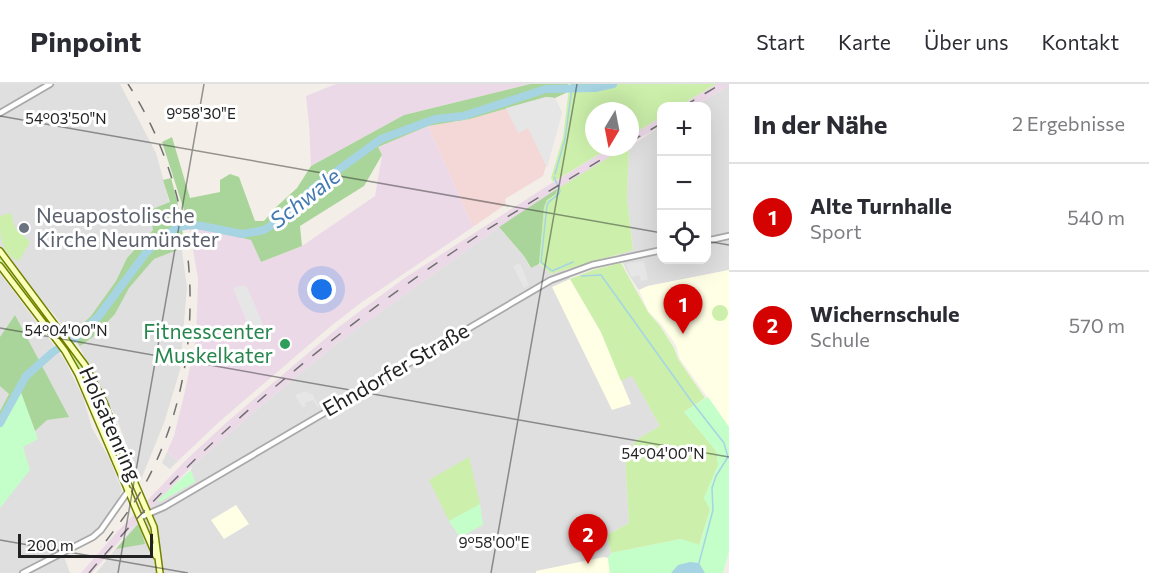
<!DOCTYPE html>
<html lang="de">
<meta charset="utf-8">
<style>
body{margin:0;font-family:Commissioner,sans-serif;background:#f2f2f3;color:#2b2b33}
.controls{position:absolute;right:18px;top:18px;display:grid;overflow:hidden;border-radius:12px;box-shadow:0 6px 24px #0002}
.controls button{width:54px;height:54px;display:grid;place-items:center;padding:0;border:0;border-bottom:2px solid #e1e1e2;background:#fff;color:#2b2b33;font:30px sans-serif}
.compass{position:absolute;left:585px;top:18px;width:54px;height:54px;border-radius:50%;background:#fff;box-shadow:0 6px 24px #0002;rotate:190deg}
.scale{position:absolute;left:18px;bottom:15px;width:135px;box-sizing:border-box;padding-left:6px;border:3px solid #222;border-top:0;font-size:16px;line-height:21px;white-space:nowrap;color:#222;-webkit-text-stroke:4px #fff;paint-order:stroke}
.you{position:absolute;left:322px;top:206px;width:21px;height:21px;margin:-15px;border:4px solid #fff;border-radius:50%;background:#1a73e8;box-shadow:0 0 0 9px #1a73e833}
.badge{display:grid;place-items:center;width:39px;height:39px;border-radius:50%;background:#d40200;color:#fff;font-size:20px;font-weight:700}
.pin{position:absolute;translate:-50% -50px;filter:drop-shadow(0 2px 3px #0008)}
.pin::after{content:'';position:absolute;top:32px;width:21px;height:18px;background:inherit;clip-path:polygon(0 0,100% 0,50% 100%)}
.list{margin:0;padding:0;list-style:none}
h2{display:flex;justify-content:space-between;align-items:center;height:78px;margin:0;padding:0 24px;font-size:26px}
h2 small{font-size:20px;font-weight:400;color:#7c7c81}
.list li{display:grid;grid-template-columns:39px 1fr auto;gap:18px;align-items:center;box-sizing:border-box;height:108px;padding:0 24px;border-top:2px solid #e1e1e2}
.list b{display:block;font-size:22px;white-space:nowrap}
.list p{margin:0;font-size:20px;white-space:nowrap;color:#7c7c81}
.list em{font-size:20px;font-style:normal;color:#7c7c81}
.icon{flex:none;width:33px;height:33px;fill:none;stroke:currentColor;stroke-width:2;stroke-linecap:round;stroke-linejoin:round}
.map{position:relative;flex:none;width:729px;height:489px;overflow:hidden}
header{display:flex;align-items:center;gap:36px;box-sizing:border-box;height:84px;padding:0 30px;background:#fff;border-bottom:2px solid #e1e1e2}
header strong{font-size:28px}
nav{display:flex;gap:33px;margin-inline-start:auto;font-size:21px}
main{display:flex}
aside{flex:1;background:#fff}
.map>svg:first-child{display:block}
</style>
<header>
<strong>Pinpoint</strong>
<nav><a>Start</a><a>Karte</a><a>Über uns</a><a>Kontakt</a></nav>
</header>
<main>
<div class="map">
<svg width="729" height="489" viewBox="0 0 729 489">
<rect width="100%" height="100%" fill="#f3efe8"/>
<path fill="#e0dfdf" d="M0 0H120L156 69 181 160 187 203 180 286 164 339 140 398 117 335 80 264 52 228 28 203 0 167Z
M729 2V186L648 202 639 206 630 193 618 169 633 165 627 114 629 63 661 42 662 176H706V22H694Z
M499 143 524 172 530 184 539 180 551 190 564 185 601 248 622 296 632 291 660 342 638 355 625 370 629 439 607 451 611 469 608 474 610 489H96L134 442 157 417 191 386 192 382 262 321 337 259Z
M0 189 64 275 83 313 92 344 109 374 122 406 111 431 101 446 63 470 70 489H0Z
M167 368 178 377 170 385 162 379Z"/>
<path fill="#f4d8d7" d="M546 13 555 14 562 29 543 92 505 115 506 120 473 143 428 42 470 35Z"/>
<path fill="#ecd9e8" d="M336 0H530L404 31 311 82 309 40 306 12Z
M716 0H729V2L694 22H679Z
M661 33V42L630 60V52Z
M428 42 473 143 362 218 331 242 219 338 178 377 167 368 174 352 185 307 196 254 198 195 189 142 251 156 261 178 302 162 375 112 382 71 377 63Z
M611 63H626L499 143 337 259 262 321 192 382 123 453 92 489H81L117 448 186 376 227 338 340 242 403 195 544 104Z"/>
<path fill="#ffffe5" d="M729 186V343L680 275 676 261 661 240 648 227 639 206 648 202Z
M570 195 601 248 631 320 612 326 552 203Z
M236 421 249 440 224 455 211 436Z
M604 473 608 474 610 489H536V487Z"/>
<path fill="#ccf0ab" d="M613 0H716L679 22H662L661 33 630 52V27H594V63H611L553 98 551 94 563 53 569 4H595Z
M626 63H629L627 114 633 166 551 190 539 179 544 123 547 116 556 110 557 105Z
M11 129 13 135 12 136 16 145 30 158 19 177C0 171 0 149 0 132Z
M0 171 57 246 56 249H54L0 180Z
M621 179 648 228 660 242 674 264 678 275 705 314 684 328 717 368 718 381 704 414 710 425 699 462 681 455 611 469 607 451 629 439 625 370 638 355 660 342 632 292 621 297 601 248 570 195 593 186Z
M712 229a8 8 0 1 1 16 0a8 8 0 1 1-16 0Z
M72 268 93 300 106 329 105 331H99L71 269Z
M469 373 480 420 449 437 429 396Z"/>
<path fill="#aad59a" d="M530 0H568V8L555 14 546 13 470 35 428 42 378 63 382 71 364 102 300 142 302 162 261 178 251 156 189 142 162 58 172 53 190 114 220 108V96L230 90 239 93 255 137H264L275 124 297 104 311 82 404 31Z
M571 0H613L595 4H572Z
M171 94 177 116 185 163 154 175 129 204 115 230 93 253 80 262 72 250 91 232 116 197 127 174 153 146 150 126 170 118 163 96Z
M557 105 556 110 547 116 544 123 539 180 531 184 524 172 499 143Z
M15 231 69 333 47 336 35 347 19 304 0 338V327L9 310 0 302V253Z
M139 439 145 460 116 465Z"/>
<path fill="#c4fec9" d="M19 303 38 355 23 363 30 386 0 424V338Z
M708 313 729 343V467L723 489H610L608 474 611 469 681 455 700 461 710 425 704 414 718 381 717 368 684 328Z
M191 386 195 398 161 417H157Z
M480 420 483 441 460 453 449 437Z"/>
<path fill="#e6e6e6" d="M546 13 555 14 562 29 547 84 528 44 518 49 506 24Z
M644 177 648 196 641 197 639 191 631 193 626 180Z
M520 179 529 201 524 204 513 182Z
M244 201 248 205 264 243 251 248 233 204Z
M307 307 309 310 312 309 319 323 318 324 313 316 305 319 306 322 303 323 300 320 295 311Z"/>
<path fill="#a6d4e3" d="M690 478 699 479 705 489H671L678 481Z"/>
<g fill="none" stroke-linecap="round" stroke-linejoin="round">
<path stroke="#a6d4e3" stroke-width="1.5" d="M555 90 565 55 572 4
M554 93 560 107C558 114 550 114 547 121L541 178 552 187 573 178
M581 192 601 191 692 318 724 359 728 373 716 392 712 404 713 426 699 479"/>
<path stroke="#a6d4e3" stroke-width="8" d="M0 339 26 292 53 268 75 254 98 233 145 170 161 154 178 143 191 141 202 142 242 150 264 146 281 135 316 102 381 55 435 35 463 32 546 5 595 4 613 0"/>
<defs>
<path id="tertiary" d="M0 29 50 0
M706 157 729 152
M141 433 164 423 551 196 592 181 662 166
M23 489 93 453 101 446 129 406"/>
<path id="secondary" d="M0 167 85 281 104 318 128 383 154 443 160 489
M0 182 65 267 78 290 156 472"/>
</defs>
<use href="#tertiary" stroke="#a9a9a9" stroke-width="8"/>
<use href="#secondary" stroke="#728200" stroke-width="8"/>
<use href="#tertiary" stroke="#fff" stroke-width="4.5"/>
<use href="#secondary" stroke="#faffba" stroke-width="5"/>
<path stroke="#707070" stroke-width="1.5" stroke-dasharray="12 12" stroke-linecap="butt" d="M684 22 721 0
M630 58 662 39
M106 457C118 441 130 426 140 409 212 285 205 119 128 0
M89 489C194 364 321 257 456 166 510 130 566 97 622 63"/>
</g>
<path fill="none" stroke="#222" stroke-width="1.5" stroke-opacity="0.45" d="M0 32 662 149M706 157 729 161M0 244 729 373M0 456 188 489M118 489 204 0M491 489 577 0"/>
<circle fill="#6b7280" stroke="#fff" stroke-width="2" cx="24" cy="144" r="6"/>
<circle fill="#2e9e5b" stroke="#fff" stroke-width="2" cx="285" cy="260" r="6"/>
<g text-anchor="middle" stroke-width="6" stroke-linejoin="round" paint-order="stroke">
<g font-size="21" fill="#5b616d" stroke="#fff" text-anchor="start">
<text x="36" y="139">Neuapostolische<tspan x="36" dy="24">Kirche Neumünster</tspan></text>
</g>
<g font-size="21" fill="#27864d" stroke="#fff" text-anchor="end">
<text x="273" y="255">Fitnesscenter<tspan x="273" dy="24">Muskelkater</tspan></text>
</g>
<g font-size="21" fill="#222" stroke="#fff">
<text transform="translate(396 286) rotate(-30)" y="7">Ehndorfer Straße</text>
<text transform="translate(110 340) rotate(66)" y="7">Holsatenring</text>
</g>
<g font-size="22" font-style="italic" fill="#427ab2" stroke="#fff">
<text transform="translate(305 114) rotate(-38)" y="8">Schwale</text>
</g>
</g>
<g font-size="15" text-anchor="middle" fill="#222" stroke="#fff" stroke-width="6" stroke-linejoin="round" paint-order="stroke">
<text x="201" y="35">9°58'30"E</text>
<text x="66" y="40">54°03'50"N</text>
<text x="66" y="252">54°04'00"N</text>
<text x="663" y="375">54°04'00"N</text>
<text x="494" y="464">9°58'00"E</text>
</g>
</svg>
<div class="controls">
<button>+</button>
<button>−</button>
<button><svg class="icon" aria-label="locate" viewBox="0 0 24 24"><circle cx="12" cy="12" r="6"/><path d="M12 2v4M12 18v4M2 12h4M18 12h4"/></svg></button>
</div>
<svg class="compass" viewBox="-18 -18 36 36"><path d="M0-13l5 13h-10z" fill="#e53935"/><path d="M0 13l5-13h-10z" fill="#7c7c81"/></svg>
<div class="scale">200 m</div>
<div class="you"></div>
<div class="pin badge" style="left:683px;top:250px">1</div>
<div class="pin badge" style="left:588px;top:480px">2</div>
</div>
<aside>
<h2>In der Nähe<small>2 Ergebnisse</small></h2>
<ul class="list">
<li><span class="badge">1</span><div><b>Alte Turnhalle</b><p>Sport</p></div><em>540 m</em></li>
<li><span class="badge">2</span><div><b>Wichernschule</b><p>Schule</p></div><em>570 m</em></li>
</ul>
</aside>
</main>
